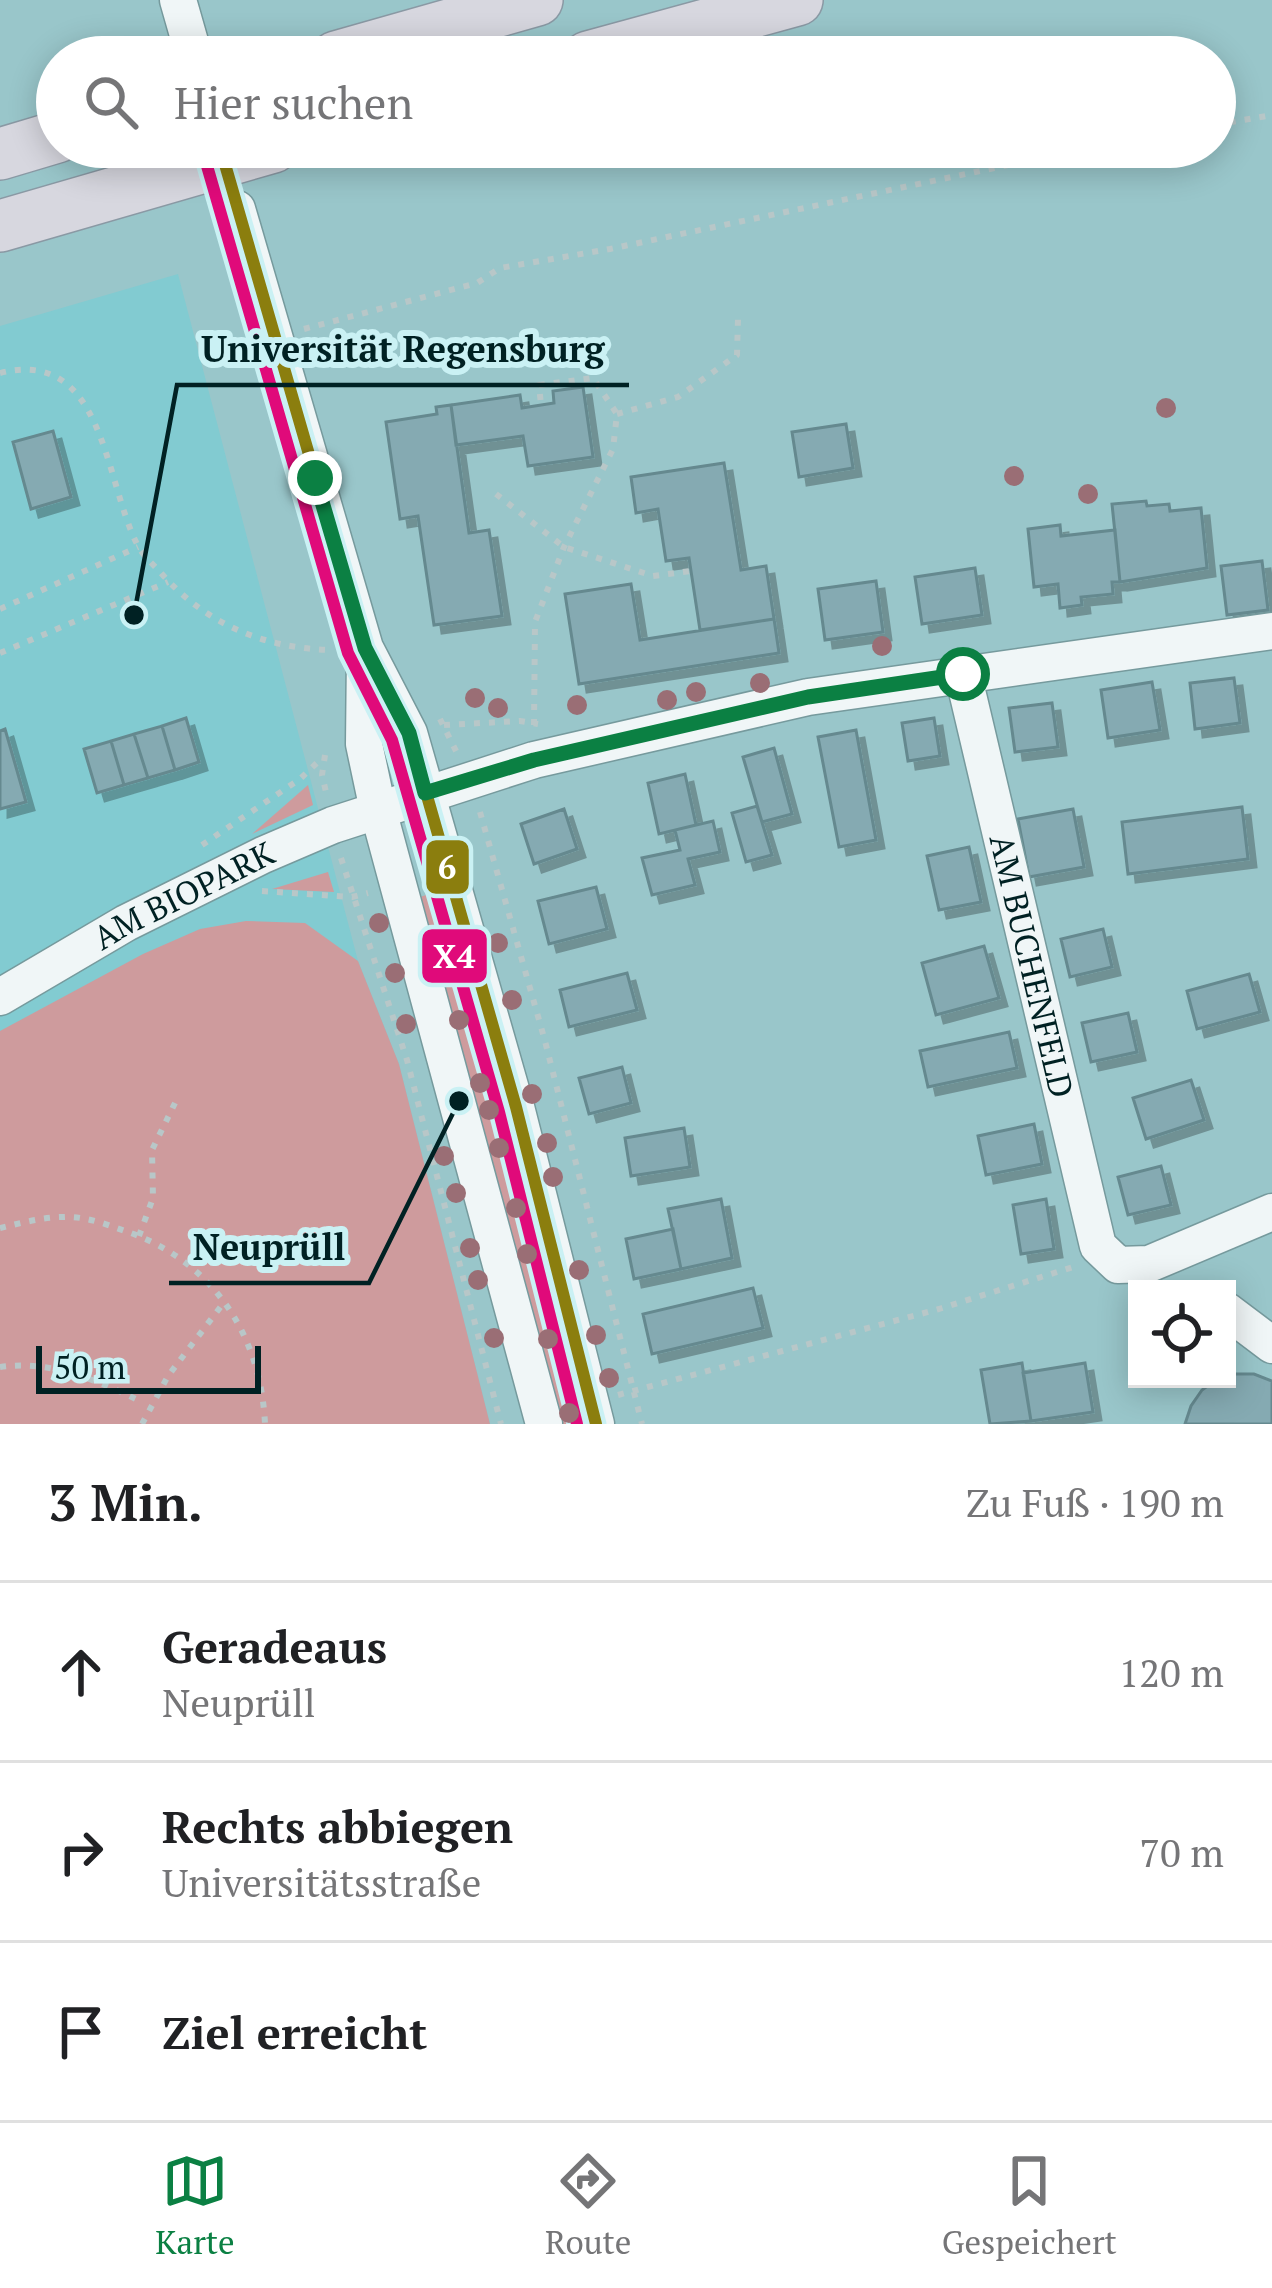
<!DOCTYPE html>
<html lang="de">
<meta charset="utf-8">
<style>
body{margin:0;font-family:"PT Serif",serif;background:#f6f6f6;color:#202124}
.controls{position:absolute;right:36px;bottom:36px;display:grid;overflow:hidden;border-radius:0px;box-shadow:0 6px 30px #0003}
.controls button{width:108px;height:108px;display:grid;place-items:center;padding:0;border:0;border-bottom:3px solid #e0e0e0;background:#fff;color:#202124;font:60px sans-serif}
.scale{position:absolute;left:36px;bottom:30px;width:225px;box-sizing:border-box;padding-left:12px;border:6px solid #002123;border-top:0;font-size:33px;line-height:42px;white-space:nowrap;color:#002123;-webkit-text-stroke:9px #caf1f4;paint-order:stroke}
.stop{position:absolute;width:36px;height:36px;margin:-27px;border:9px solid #0b8043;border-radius:50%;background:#fff}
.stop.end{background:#0b8043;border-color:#fff;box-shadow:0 3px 12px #0008}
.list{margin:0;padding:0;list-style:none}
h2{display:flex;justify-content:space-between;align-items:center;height:156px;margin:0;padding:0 48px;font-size:51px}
h2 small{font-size:39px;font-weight:400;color:#757577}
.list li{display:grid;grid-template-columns:78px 1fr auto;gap:36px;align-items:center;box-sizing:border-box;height:180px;padding:0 48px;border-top:3px solid #e0e0e0}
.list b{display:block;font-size:45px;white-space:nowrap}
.list p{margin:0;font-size:39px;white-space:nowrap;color:#757577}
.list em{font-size:39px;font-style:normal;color:#757577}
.icon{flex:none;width:66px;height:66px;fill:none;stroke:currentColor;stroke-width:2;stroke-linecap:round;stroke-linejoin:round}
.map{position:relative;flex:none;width:1272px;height:1424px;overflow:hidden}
.search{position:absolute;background:#fff;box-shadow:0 6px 30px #0003;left:36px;right:36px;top:36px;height:132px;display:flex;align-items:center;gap:30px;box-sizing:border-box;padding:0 42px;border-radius:66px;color:#757577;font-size:45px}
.sheet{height:696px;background:#fff}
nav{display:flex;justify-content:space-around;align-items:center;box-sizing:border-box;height:168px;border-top:3px solid #e0e0e0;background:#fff;font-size:33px;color:#757577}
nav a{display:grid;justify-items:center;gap:6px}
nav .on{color:#0b8043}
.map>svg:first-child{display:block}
</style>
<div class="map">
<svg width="1272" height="1424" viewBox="0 0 1272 1424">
<defs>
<filter id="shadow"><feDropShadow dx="8" dy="8" stdDeviation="0" flood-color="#0004"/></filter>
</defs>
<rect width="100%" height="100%" fill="#99c6ca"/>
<path fill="#82cbd1" d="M178 274 358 961 399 1064 490 1424H0V326Z"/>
<path fill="#ce9b9d" d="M308 785 313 805 252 834Z
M328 872 334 892 272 889Z
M429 894 466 1027 499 1103 581 1424H560L420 897Z
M246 921 305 923 358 961 399 1064 490 1424H0V1031L143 954 200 929Z"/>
<path fill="#85aab2" stroke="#65898f" stroke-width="3" filter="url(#shadow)" d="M583 387 593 457 528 466 523 436 456 445 451 405 520 395 522 408 554 403 553 391Z
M451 405 469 533 489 530 502 616 434 625 418 516 400 519 386 422 437 414 436 407Z
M846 424 853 468 799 477 792 432Z
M53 431 71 497 31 509 13 442Z
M724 463 741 570 766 566 774 619 700 630 689 558 666 561 658 509 636 513 631 477Z
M1146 501 1147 506 1169 504 1170 511 1201 508 1207 568 1120 582 1112 504Z
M1060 525 1061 536 1115 530 1120 582H1112L1113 594 1081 597 1082 605 1060 608 1058 584 1034 587 1028 529Z
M1262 561 1268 610 1227 615 1221 566Z
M975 568 982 615 922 624 915 577Z
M876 581 883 632 825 640 818 589Z
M631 584 640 640 774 619 779 653 579 684 565 594Z
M1234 678 1240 723 1195 729 1190 683Z
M1152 682 1160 730 1108 738 1101 690Z
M1052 703 1058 747 1015 752 1009 708Z
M186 718 199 762 175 770 162 726Z
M934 718 940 756 908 761 902 723Z
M162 726 175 770 148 778 134 734Z
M5 729 26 802 0 809V731Z
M856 730 876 840 839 847 818 737Z
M134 734 148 778 124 785 111 741Z
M111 741 124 785 97 793 84 749Z
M774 748 792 814 762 822 743 757Z
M685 774 696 825 659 834 648 783Z
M757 806 772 855 746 862 732 813Z
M1242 807 1248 859 1128 874 1122 822Z
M564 809 577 849 534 864 521 824Z
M1073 809 1084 867 1029 877 1018 819Z
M713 821 720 852 688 859 695 885 652 895 642 858 680 850 675 830Z
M969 847 981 902 939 910 927 856Z
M596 887 607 929 549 944 538 901Z
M1103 929 1112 967 1070 977 1061 939Z
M984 946 999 998 936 1015 922 963Z
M627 973 637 1010 569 1027 560 990Z
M1249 974 1260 1012 1197 1029 1187 991Z
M1128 1013 1137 1052 1091 1062 1082 1023Z
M1009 1032 1017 1068 928 1087 920 1051Z
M622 1067 631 1103 589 1114 579 1078Z
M1191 1080 1204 1120 1146 1139 1133 1098Z
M1034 1124 1042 1164 986 1175 978 1136Z
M684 1128 690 1167 631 1176 625 1138Z
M1161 1166 1171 1205 1128 1215 1118 1177Z
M721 1199 732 1258 681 1269 668 1209Z
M1046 1199 1054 1249 1021 1254 1013 1205Z
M673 1229 681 1269 634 1279 626 1239Z
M753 1288 763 1328 652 1354 643 1314Z
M1022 1363 1031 1421 990 1424 981 1370Z
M1085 1363 1093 1412 1031 1421 1023 1373Z
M1236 1374H1254L1272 1381V1424H1185L1191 1406 1202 1390 1217 1379Z"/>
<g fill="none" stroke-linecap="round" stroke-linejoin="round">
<defs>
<g id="minor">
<path d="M178 0 192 49"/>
<path d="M237 209 365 648 409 733 516 1107 596 1424"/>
<path d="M365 653 364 744 378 810 544 1424"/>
<path id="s1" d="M963 674 1098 1246 1118 1265 1149 1264 1272 1212"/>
<path id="s2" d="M0 997 126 923 263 855 333 825 534 760 808 697 1272 631"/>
<path d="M1227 1311 1272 1345"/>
</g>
<path id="highway" d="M336 57 537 0
M588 57 797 0
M0 154 57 137
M0 226 273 147"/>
</defs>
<use href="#minor" stroke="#769a9d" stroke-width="39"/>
<use href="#highway" stroke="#8a99a4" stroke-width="54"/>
<path stroke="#b8c7c8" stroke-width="6" stroke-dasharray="6 9" stroke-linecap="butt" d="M1215 125 1272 115
M304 329 477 283 500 268 610 249 1094 147
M0 373C104 347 104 479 137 544 142 555 153 564 161 573 206 624 263 648 331 650
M617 414 678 397 737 355 738 318
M496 494 564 547 653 576 691 571
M0 609 138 547
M0 653 168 582
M440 719 458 755
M444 725 520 721 538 724
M534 725 535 622 564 547 613 449 617 414 593 378 539 385 541 405
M325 755 322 775 326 792
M480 812 545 1041 642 1424
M202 845 300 779 322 758
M341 858 407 1060 501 1424
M262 891 352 897 368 893
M0 1228C21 1223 43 1217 64 1217 86 1216 108 1225 128 1232 213 1262 261 1335 265 1424
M139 1236 153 1198 152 1150 175 1103
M0 1367C49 1360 94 1379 138 1400
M618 1395 939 1309 1073 1267
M142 1424 168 1376 225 1301"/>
<use href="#minor" stroke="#f0f6f7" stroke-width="36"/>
<use href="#highway" stroke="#d7d7df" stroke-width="51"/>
<defs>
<path id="bus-1" d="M220 147 365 648 409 733 516 1107 596 1424"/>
<path id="bus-2" d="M203 152 348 653 392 740 499 1112 577 1424"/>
</defs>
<use href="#bus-1" stroke="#caf1f4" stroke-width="21"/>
<use href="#bus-2" stroke="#caf1f4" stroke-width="21"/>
<use href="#bus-1" stroke="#8b7e0e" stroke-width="12"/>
<use href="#bus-2" stroke="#e00a7a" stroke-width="12"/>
</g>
<g fill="#9a6e75">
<circle cx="1166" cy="408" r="10"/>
<circle cx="1014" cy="476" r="10"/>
<circle cx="1088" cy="494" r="10"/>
<circle cx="882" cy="646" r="10"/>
<circle cx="760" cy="683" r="10"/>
<circle cx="696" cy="692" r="10"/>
<circle cx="475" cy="698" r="10"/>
<circle cx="667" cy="700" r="10"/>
<circle cx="577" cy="705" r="10"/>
<circle cx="498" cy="708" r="10"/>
<circle cx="379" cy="923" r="10"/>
<circle cx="498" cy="943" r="10"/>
<circle cx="395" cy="973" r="10"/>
<circle cx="512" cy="1000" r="10"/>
<circle cx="459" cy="1020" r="10"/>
<circle cx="406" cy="1024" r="10"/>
<circle cx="480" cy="1083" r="10"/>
<circle cx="532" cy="1094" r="10"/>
<circle cx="489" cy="1110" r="10"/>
<circle cx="547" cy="1143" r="10"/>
<circle cx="499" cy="1148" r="10"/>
<circle cx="444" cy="1156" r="10"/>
<circle cx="553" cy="1177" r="10"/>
<circle cx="456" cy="1193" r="10"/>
<circle cx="516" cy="1208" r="10"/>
<circle cx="470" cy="1248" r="10"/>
<circle cx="527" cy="1254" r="10"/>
<circle cx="579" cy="1270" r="10"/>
<circle cx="478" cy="1280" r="10"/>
<circle cx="596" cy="1335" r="10"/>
<circle cx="494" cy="1338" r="10"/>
<circle cx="548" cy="1339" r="10"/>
<circle cx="609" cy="1378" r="10"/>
<circle cx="569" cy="1413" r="10"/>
</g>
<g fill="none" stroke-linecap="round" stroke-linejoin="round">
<path stroke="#0b8043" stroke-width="15" d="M315 478 365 648 409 733 425 793 534 760 808 697 963 674"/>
</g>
<g text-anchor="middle" stroke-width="12" stroke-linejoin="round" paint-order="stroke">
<g font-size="33" fill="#002123" stroke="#caf1f4">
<text dy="12" stroke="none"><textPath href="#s2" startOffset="210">AM BIOPARK</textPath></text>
<text dy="12" stroke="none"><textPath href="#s1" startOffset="300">AM BUCHENFELD</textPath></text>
</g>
</g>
<path fill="none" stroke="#002123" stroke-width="4.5" d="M134 615L177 385H629M459 1101L369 1283H169"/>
<g fill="#002123" stroke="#caf1f4" stroke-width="4.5">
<circle cx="134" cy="615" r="12"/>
<circle cx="459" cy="1101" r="12"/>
</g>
<g font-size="36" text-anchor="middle" font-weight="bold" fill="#002123" stroke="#caf1f4" stroke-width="12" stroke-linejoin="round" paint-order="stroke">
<text x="403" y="362">Universität Regensburg</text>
<text x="269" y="1260">Neuprüll</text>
</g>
<g stroke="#caf1f4" stroke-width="4.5">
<rect x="424" y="838" width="47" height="58" rx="12" fill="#8b7e0e"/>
<rect x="420" y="927" width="69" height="58" rx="12" fill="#e00a7a"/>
</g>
<g font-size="33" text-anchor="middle" font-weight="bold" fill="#fff">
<text x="447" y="879">6</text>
<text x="454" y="968">X4</text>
</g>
</svg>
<div class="controls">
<button><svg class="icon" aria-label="locate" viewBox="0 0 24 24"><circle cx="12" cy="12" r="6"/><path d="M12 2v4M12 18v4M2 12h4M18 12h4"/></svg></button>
</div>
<div class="scale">50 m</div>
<div class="stop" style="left:963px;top:674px"></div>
<div class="stop end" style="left:315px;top:478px"></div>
<div class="search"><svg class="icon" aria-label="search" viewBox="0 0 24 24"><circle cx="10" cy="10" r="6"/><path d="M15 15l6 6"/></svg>Hier suchen</div>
</div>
<section class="sheet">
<h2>3 Min.<small>Zu Fuß · 190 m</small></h2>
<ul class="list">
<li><svg class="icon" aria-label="ahead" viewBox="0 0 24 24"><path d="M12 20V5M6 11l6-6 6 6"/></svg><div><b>Geradeaus</b><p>Neuprüll</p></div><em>120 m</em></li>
<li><svg class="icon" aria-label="right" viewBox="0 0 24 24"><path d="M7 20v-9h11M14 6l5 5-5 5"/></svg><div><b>Rechts abbiegen</b><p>Universitätsstraße</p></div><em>70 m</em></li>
<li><svg class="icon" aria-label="arrive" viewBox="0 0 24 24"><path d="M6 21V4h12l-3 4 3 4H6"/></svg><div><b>Ziel erreicht</b></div></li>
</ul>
</section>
<nav>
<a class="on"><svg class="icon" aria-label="map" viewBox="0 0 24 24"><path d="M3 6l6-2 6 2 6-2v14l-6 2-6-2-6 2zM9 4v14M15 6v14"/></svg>Karte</a>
<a><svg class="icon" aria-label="directions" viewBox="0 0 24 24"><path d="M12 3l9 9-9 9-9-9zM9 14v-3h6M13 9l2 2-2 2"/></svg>Route</a>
<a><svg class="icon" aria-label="saved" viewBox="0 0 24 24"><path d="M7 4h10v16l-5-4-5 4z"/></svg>Gespeichert</a>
</nav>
